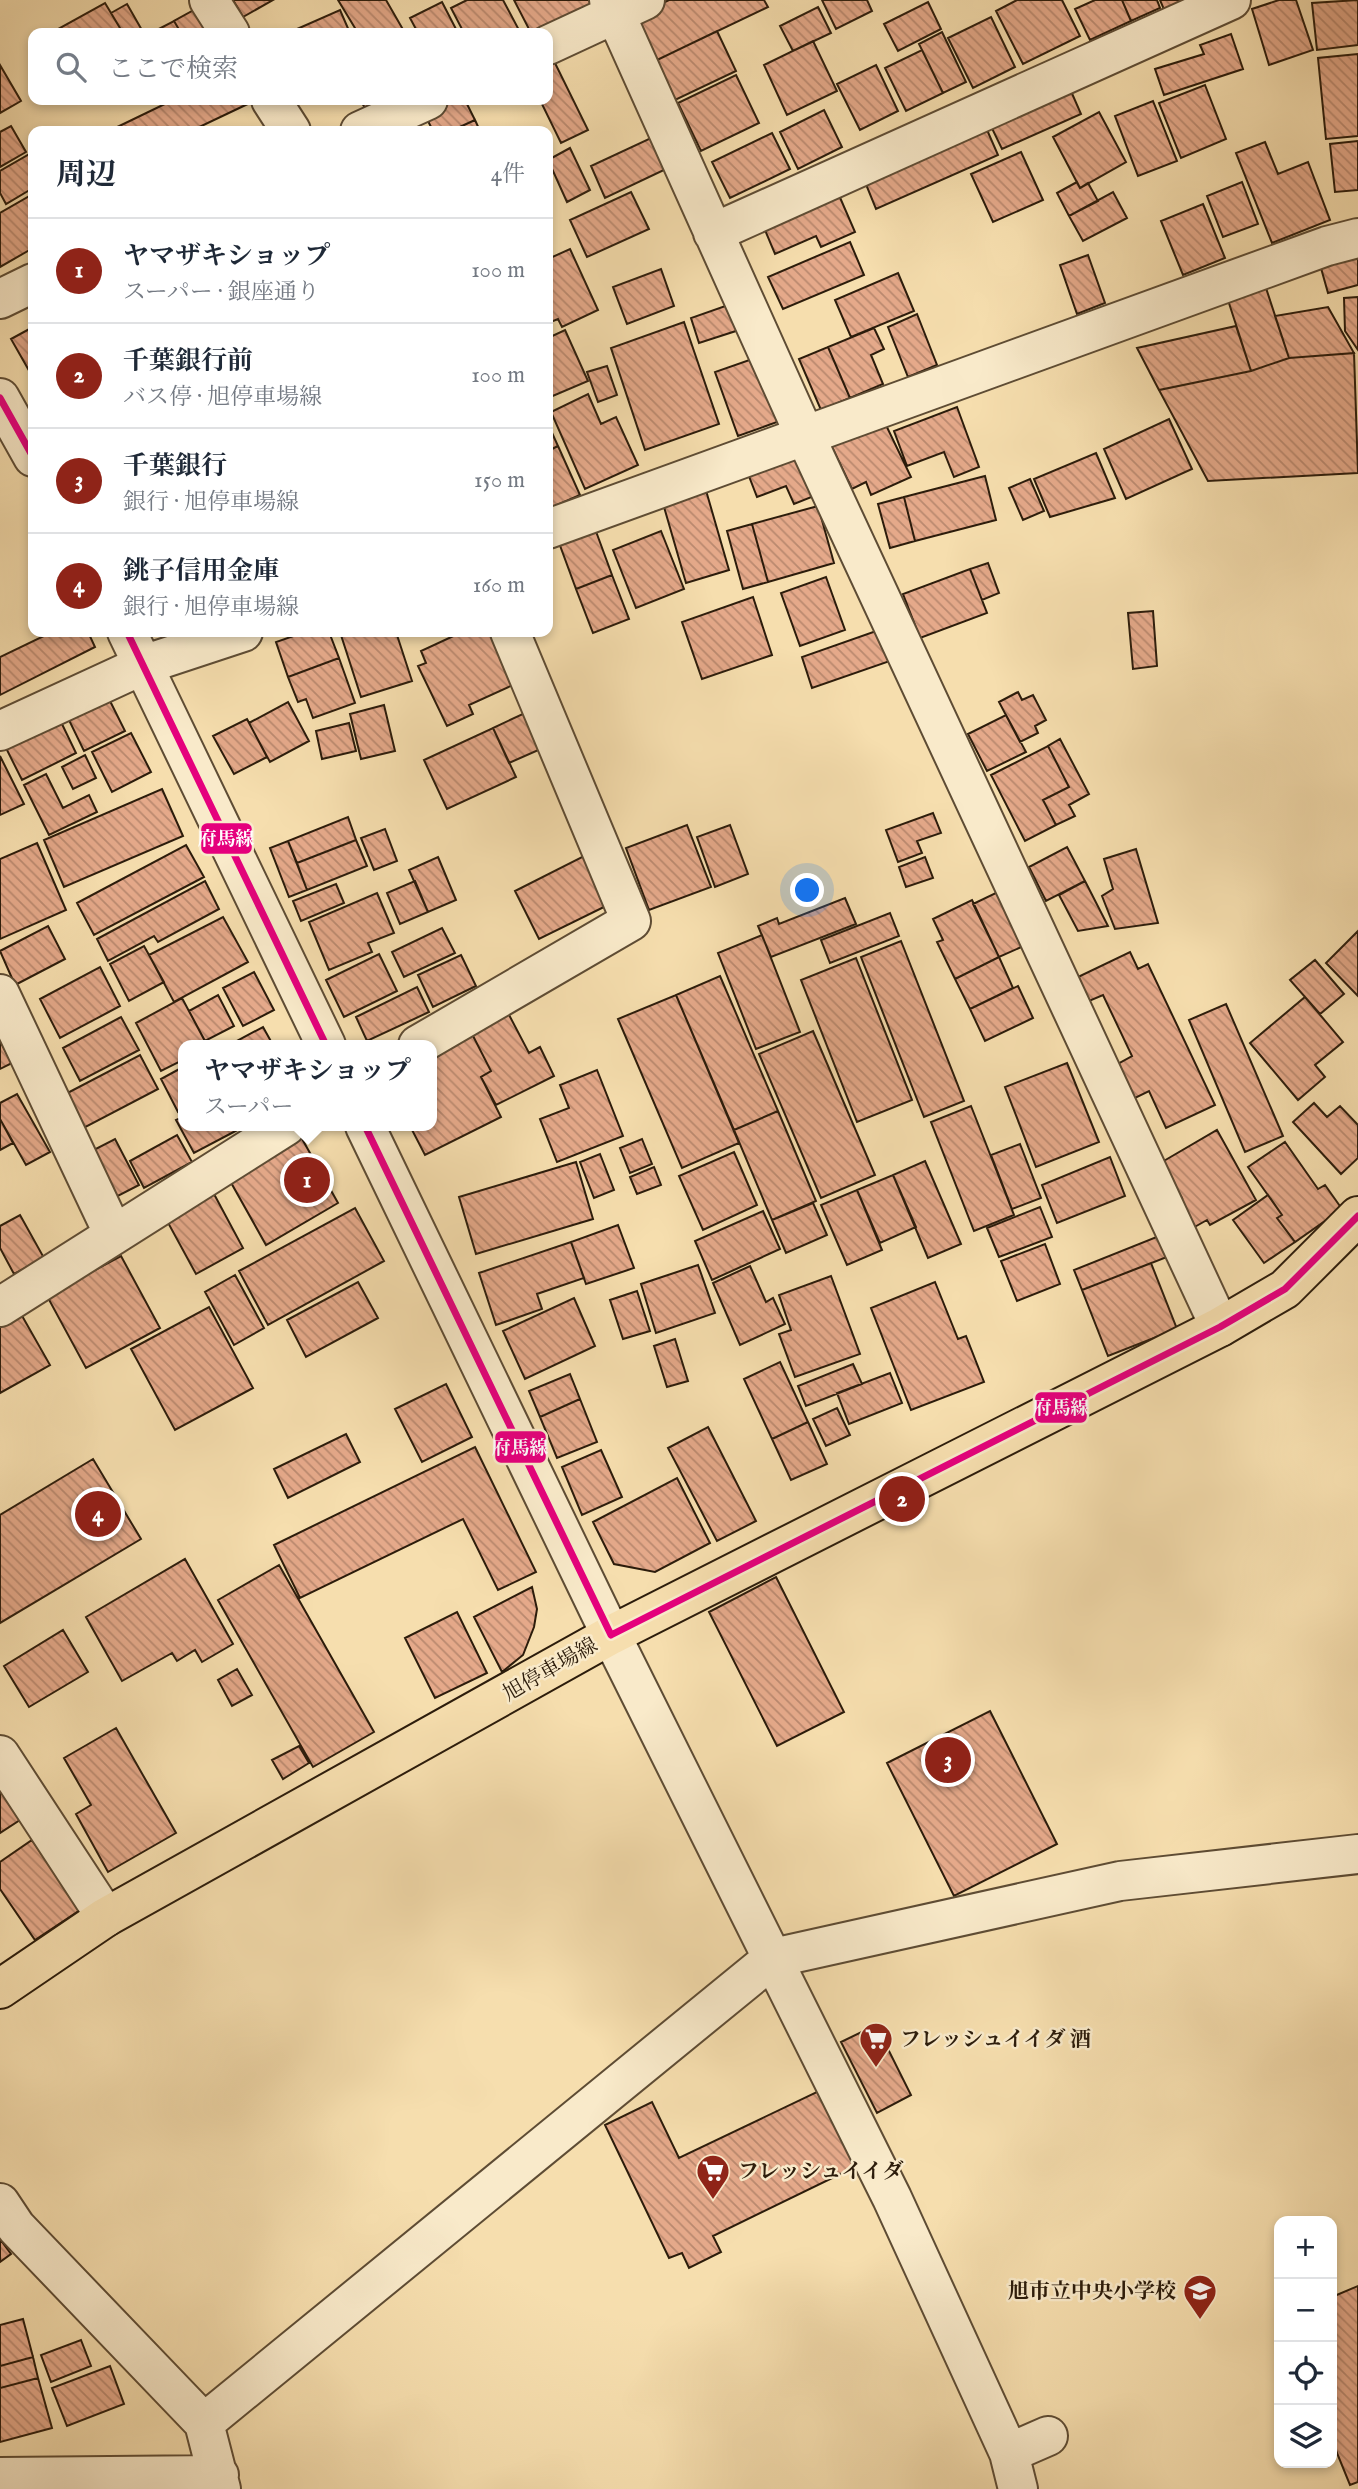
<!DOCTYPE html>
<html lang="ja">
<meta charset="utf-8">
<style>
body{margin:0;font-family:"IM FELL English","Noto Serif JP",serif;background:#f2f2f3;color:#1f2937}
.controls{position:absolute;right:21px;bottom:21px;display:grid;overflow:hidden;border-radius:14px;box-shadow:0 4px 10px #0003}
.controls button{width:63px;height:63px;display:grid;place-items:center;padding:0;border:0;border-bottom:2px solid #e0e1e3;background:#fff;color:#1f2937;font:35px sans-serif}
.you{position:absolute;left:808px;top:891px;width:24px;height:24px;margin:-18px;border:5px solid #fff;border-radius:50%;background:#1a73e8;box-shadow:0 0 0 10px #1a73e833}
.badge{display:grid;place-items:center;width:46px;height:46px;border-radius:50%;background:#8f2418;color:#fff;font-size:23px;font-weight:700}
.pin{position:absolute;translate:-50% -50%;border:4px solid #fff;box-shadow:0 2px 7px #0006}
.popup{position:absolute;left:178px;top:1040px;width:259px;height:91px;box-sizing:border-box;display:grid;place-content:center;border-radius:14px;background:#fff;filter:drop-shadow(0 2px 5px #0005);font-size:23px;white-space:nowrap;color:#747a83}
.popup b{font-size:26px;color:#1f2937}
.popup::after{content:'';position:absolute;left:50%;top:100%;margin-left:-14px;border:14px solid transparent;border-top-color:#fff}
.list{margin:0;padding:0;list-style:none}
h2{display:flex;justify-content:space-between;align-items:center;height:91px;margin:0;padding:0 28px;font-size:30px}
h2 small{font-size:23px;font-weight:400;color:#747a83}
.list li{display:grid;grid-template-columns:46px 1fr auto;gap:21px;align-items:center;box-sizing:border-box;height:105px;padding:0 28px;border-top:2px solid #e0e1e3}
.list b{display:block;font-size:26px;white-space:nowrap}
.list p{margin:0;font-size:23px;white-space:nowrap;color:#747a83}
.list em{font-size:23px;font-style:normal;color:#747a83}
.icon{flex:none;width:38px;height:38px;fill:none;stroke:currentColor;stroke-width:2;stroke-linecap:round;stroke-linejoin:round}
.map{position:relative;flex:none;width:1358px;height:2489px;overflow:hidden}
.search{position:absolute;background:#fff;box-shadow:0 4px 10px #0003;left:28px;top:28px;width:525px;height:77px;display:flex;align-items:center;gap:18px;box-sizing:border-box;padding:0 24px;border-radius:14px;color:#747a83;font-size:26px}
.panel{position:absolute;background:#fff;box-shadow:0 4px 10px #0003;left:28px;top:126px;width:525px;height:511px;border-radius:14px}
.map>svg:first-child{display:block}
</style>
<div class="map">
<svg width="1358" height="2489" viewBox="0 0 1358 2489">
<defs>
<pattern id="building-back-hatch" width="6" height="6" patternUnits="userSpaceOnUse" patternTransform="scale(1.75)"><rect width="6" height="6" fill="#e5a98a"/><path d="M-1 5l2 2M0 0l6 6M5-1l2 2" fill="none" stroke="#ba896f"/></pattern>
</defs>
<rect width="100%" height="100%" fill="#f6deae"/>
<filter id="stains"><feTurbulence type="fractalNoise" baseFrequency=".00286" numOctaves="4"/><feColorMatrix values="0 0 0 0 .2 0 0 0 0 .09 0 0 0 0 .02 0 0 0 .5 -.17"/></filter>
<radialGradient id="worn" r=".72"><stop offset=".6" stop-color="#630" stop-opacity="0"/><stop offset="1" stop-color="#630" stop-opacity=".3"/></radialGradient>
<path fill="url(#building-back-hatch)" stroke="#2c1c0b" stroke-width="2" d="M233 0H273L243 17Z
M338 0H386L405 33H358Z
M467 0H503L520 32 464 33 451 8Z
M514 0H598V1L531 33Z
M669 0H764L768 7 655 61 634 17Z
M822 0H867L872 11 836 29Z
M1017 0H1062L1080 36 1023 64 996 11Z
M1095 0H1122L1131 21 1090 40 1075 9Z
M1122 0H1157L1160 8 1131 21Z
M1160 0H1211L1168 19Z
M1279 0H1296L1313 50 1269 65 1252 9Z
M1358 0V45L1317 50 1312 3Z
M442 2 458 33H418L410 18Z
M928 2 941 29 898 51 884 24Z
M105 3 123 33H61L58 29Z
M127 4 143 32 140 33H123L111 13Z
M201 6 217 33H181L174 21Z
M818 7 831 33 793 51 780 26Z
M340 10 350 33H288Z
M991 17 1015 67 973 88 948 38Z
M174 21 181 33H151Z
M717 31 736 71 675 100 655 61Z
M942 32 966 82 943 93 919 44Z
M1231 34 1243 69 1164 95 1155 69 1204 54 1200 45Z
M813 41 837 91 787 115 764 65Z
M922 50 943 93 906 111 885 68Z
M1358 54V136L1326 139 1318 58Z
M551 55 588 130 561 143 540 100H548V57Z
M0 65 21 101 0 113Z
M876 65 898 111 860 130 837 84Z
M736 75 759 123 701 151 678 103Z
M1067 82 1081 114 1002 149 987 118Z
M1205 85 1226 139 1181 158 1159 103Z
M173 100H254V101L191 131H109Z
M360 100H386L367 111Z
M451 100H465L475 120 451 131H433L424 113Z
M1153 101 1177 161 1138 176 1115 116Z
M824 110 842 147 798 169 780 132Z
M1099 112 1126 162 1080 188 1053 137Z
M475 120 480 131H451Z
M984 123 998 155 876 209 863 177Z
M11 126 26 152 0 167V132Z
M772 133 790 169 730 198 712 162Z
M651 138 666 169 605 198 591 166Z
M1358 141V190L1335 192 1330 144Z
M1265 142 1278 174 1308 162 1330 220 1272 243 1236 153Z
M570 148 590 190 567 202 548 160Z
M33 152V188L6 204 0 193V171Z
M1021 152 1043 200 993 222 971 174Z
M1077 182 1080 188 1088 183 1098 201 1069 216 1057 193Z
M1242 182 1258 224 1223 237 1207 196Z
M835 186 855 232 821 247 816 236 775 254 760 218Z
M631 192 649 229 587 257 570 220Z
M1113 192 1127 218 1083 241 1069 216Z
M33 194V248L0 267V213Z
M1203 204 1225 258 1183 275 1161 221Z
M850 242 864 275 783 309 768 277Z
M570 249 598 310 562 327 558 319 548 323V259Z
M1358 250V285L1328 293 1319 261Z
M1088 255 1105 303 1077 314 1060 265Z
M661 269 674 306 627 324 613 287Z
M898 273 914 311 851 337 835 300Z
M1264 282 1289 358 1251 371 1226 294Z
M1358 297V350L1345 331 1344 298Z
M731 304 739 330 699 343 691 318Z
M1328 307 1354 353 1289 358 1275 316Z
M917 314 937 365 908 377 888 327Z
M684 322 719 424 645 450 611 348Z
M1236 326 1251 371 1159 390 1137 348Z
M33 327V372L31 374 11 339Z
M874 328 884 349 871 355 883 384 850 398 828 347Z
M565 330 588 381 548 398V338Z
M828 347 850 398 821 410 799 359Z
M1354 353 1358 473 1208 481 1159 390 1251 371 1289 358Z
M758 357 780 421 738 436 715 372Z
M607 366 617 395 598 402 587 372Z
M588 394 601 424 616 417 638 465 585 489 551 412Z
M957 407 979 467 954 477 944 452 907 466 894 431Z
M1169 419 1192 469 1126 499 1104 449Z
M884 421 911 477 871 495 866 482 852 489 831 445Z
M548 424 558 446 548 451Z
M558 446 580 495 548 509V451Z
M800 449 819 494 794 504 786 486 757 497 747 471Z
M1096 453 1115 498 1050 517 1034 479Z
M985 476 996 520 915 541 904 497Z
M1030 479 1044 511 1023 520 1009 488Z
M705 487 729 570 686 583 662 500Z
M904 497 915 541 890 548 878 504Z
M818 506 834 563 768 582 752 524Z
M752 524 768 582 743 589 727 531Z
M594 526 612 575 576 589 558 540Z
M661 531 684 589 636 608 613 550Z
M988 563 999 593 982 600 970 569Z
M970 569 987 613 920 638 903 594Z
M612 575 629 619 593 633 576 589Z
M826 577 845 630 800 646 781 593Z
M753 597 772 655 702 679 682 622Z
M1153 611 1157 666 1133 669 1128 613Z
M879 630 890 661 812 688 802 657Z
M52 632H88L95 647 0 695V657Z
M305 632H329L339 658 288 677 276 642Z
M340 632H396L412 681 361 697Z
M462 632H489L513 685 469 705 473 714 447 726 418 666 426 663 421 651Z
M339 658 355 703 313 718 306 699 298 702 288 677Z
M1018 692 1022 700 1033 695 1046 720 1035 726 1038 733 1020 742 999 702Z
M109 699 125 731 84 751 68 718Z
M288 702 309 741 270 762 249 723Z
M384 705 395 751 361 759 350 714Z
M527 712 543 748 509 763 493 728Z
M1006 715 1026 752 987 771 968 734Z
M247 719 267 757 234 774 213 736Z
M61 722 76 753 22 780 6 748Z
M349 723 356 751 322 759 316 731Z
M493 728 516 777 447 809 424 760Z
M131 733 151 772 112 792 92 752Z
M1060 739 1089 794 1069 805 1075 816 1056 825 1043 800 1069 787 1048 746Z
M1048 746 1069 787 1043 800 1056 825 1025 841 991 775Z
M85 755 96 778 73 789 62 767Z
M0 756 24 804 0 815Z
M46 774 63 808 89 795 97 812 49 835 24 785Z
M162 789 183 836 64 887 44 840Z
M933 813 941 833 917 841 922 853 898 862 886 830Z
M348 817 356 840 297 863 288 841Z
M687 825 711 887 649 910 626 848Z
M730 825 748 874 715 887 697 837Z
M385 829 397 861 374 870 361 838Z
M356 840 367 866 307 890 297 863Z
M288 841 307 890 289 897 270 848Z
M37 843 66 910 0 939V859Z
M186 845 204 877 94 935 77 903Z
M1067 847 1085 881 1046 901 1029 867Z
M1136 849 1158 923 1115 929 1102 896 1113 889 1104 859Z
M584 856 608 905 539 939 515 891Z
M438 857 456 900 428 912 409 870Z
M925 857 933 878 906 887 899 867Z
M205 881 219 909 158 942 154 936 108 961 97 939Z
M415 881 428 912 400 924 387 893Z
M1085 881 1108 926 1078 931 1059 895Z
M336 884 344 903 301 921 293 901Z
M1002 890 1028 944 999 957 973 904Z
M377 893 394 933 368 943 372 952 329 970 309 922Z
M845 898 856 924 771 957 758 926 777 918 779 924Z
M972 900 999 957 955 979 937 942 943 940 933 919Z
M890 913 899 936 830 963 821 940Z
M223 917 248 962 174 1002 149 955Z
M48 926 65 959 15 985 0 951Z
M442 928 455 953 404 977 392 952Z
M1358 931V996L1326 963Z
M762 935 800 1032 756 1049 718 953Z
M901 941 964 1101 924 1117 861 957Z
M144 946 164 982 129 1001 110 964Z
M1130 952 1138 969 1148 964 1215 1105 1166 1128 1149 1091 1133 1099 1116 1065 1132 1056 1103 995 1089 1001 1078 977Z
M379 954 397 991 344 1017 326 980Z
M461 955 476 986 433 1007 418 975Z
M999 957 1013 988 970 1009 955 979Z
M856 958 912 1100 857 1122 801 980Z
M1315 960 1344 994 1320 1014 1290 980Z
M100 967 120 1006 60 1038 40 999Z
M254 972 274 1010 243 1026 223 988Z
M720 976 778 1111 734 1130 676 995Z
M1018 986 1033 1018 985 1041 970 1009Z
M417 987 429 1012 367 1041 356 1017Z
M218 995 234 1026 205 1041 189 1011Z
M676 995 739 1143 682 1168 618 1019Z
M1305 997 1343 1042 1315 1065 1325 1077 1298 1100 1250 1043Z
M182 998 207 1045H183V1060L161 1071 136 1023Z
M1226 1004 1283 1136 1245 1152 1189 1020Z
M507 1011 529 1053 540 1047 554 1076 496 1105 481 1077 491 1071 470 1030Z
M121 1017 139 1050 80 1081 63 1048Z
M263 1027 273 1045H231V1044Z
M470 1030 491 1071 481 1077 501 1117 425 1155 410 1126H431V1060L436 1057 432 1049Z
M813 1031 875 1175 821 1198 759 1054Z
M0 1041 12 1063 0 1069Z
M140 1055 158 1089 74 1133 56 1099Z
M1067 1063 1099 1142 1036 1167 1005 1087Z
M183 1067V1110L178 1112 161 1079Z
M597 1070 623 1136 557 1162 540 1119 569 1108 560 1085Z
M17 1094 50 1152 26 1165 0 1119V1103Z
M1314 1103 1327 1117 1340 1106 1358 1125V1158L1341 1174 1293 1122Z
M971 1106 1014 1215 974 1231 931 1122Z
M778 1111 816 1201 772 1220 734 1130Z
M183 1117V1126H245L194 1153 176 1120Z
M0 1119 13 1143 0 1150Z
M1217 1130 1256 1200 1210 1225 1207 1220 1191 1229 1175 1202 1182 1198 1162 1162Z
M177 1135 192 1162 144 1188 130 1161Z
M301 1137 338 1203 266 1245 229 1179Z
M115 1139 139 1185 110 1200 86 1154Z
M642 1139 652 1164 630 1173 620 1148Z
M1285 1142 1318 1189 1325 1185 1342 1209 1295 1242 1277 1218 1282 1215 1248 1167Z
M1020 1144 1041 1198 1012 1209 991 1155Z
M734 1152 757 1205 703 1230 679 1176Z
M600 1154 614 1190 594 1198 580 1162Z
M1110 1157 1125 1196 1057 1223 1042 1185Z
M925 1161 961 1244 928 1258 893 1175Z
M576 1162 593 1219 476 1254 459 1197Z
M654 1167 661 1185 637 1194 630 1177Z
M893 1175 916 1227 880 1243 857 1190Z
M857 1190 882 1250 847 1265 821 1205Z
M214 1194 243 1248 196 1274 166 1219Z
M1268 1195 1282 1215 1277 1218 1295 1242 1264 1263 1233 1220Z
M813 1203 827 1235 786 1253 772 1220Z
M1040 1207 1052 1237 999 1257 987 1228Z
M355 1208 384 1261 268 1325 239 1271Z
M763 1211 780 1249 712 1280 695 1241Z
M20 1215 44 1258 14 1274 0 1248V1226Z
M618 1225 634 1268 586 1284 571 1242Z
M1159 1236 1167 1257 1082 1290 1074 1270Z
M571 1242 584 1278 537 1294 542 1309 496 1325 479 1273Z
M1045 1244 1060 1284 1017 1301 1001 1261Z
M121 1256 160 1328 86 1368 47 1296Z
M1151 1263 1177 1329 1108 1356 1082 1290Z
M698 1265 715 1313 656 1333 641 1284Z
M750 1266 766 1302 773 1298 785 1324 740 1345 713 1283Z
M235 1275 264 1328 234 1345 205 1292Z
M831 1276 860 1354 795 1377 779 1334 791 1330 779 1295Z
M358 1282 378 1318 306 1357 287 1320Z
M935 1282 958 1339 966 1336 984 1382 911 1410 871 1308Z
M637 1291 650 1331 623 1339 610 1300Z
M574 1298 595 1346 525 1379 503 1331Z
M209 1307 253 1388 175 1430 131 1349Z
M21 1314 50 1365 0 1393V1326Z
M675 1339 688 1381 667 1387 654 1346Z
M780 1362 808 1422 772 1439 744 1379Z
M853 1364 862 1384 806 1406 798 1386Z
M890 1373 902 1403 849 1424 837 1393Z
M570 1374 580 1399 540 1417 529 1391Z
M446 1384 472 1437 422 1462 395 1409Z
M580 1399 597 1442 557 1458 540 1417Z
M837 1408 850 1435 826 1446 813 1419Z
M808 1422 827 1464 791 1480 772 1439Z
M708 1427 756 1521 717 1541 668 1448Z
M346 1434 360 1462 288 1498 274 1469Z
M475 1447 536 1572 498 1590 463 1519 300 1598 274 1545Z
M601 1450 622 1497 582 1515 562 1467Z
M93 1459 141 1539 0 1623V1515Z
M677 1478 710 1543 655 1572 614 1564 593 1522Z
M185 1559 233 1644 202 1662 195 1650 177 1661 172 1653 122 1681 86 1617Z
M279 1565 374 1732 313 1767 218 1600Z
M776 1577 844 1712 777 1746 709 1612Z
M532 1587 537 1609 534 1627 523 1655 502 1672 474 1617Z
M457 1612 487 1673 435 1698 405 1638Z
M63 1630 88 1672 29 1707 4 1666Z
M237 1669 252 1695 232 1706 218 1680Z
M990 1711 1057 1844 954 1896 887 1763Z
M116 1728 176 1833 108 1872 76 1814 91 1805 64 1758Z
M299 1746 309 1763 283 1779 272 1760Z
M0 1788 20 1820 0 1833Z
M32 1840 80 1910 35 1940 0 1889V1862Z
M876 2025 911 2095 877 2113 841 2042Z
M821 2090 857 2166 713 2236 721 2252 689 2268 682 2253 669 2258 605 2125 652 2102 679 2158Z
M0 2239 11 2254 0 2262Z
M1358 2286V2482L1350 2485 1335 2448 1332 2449V2297Z
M23 2319 33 2357 0 2366V2325Z
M81 2340 91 2366 51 2382 41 2355Z
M33 2357 38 2378 0 2388V2366Z
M110 2366 124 2404 67 2426 52 2388Z
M38 2378 52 2428 0 2442V2388Z"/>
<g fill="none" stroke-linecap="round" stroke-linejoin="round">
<defs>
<path id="minor" d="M209 0 230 33
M609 0 806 438 1220 1327
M548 45 645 0
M271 100 291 131
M360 131 428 100
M713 233 1231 0
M0 299 33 283
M0 398 33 457
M548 529 1327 246 1358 238
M127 632 326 1045
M0 731 143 665 243 632
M0 994 114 1235
M418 1045 631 921 510 632
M365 1126 611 1635 892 2198 1009 2453 1018 2489
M0 1307 286 1126
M0 1755 106 1917
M0 2203 16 2227 204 2423 221 2489
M204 2423 773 1958 1120 1881 1358 1854
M1009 2453 1048 2436
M0 2477 219 2475"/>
<path id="major" d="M0 1989 106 1917 611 1635 1220 1327 1285 1289 1358 1216"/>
</defs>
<use href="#minor" stroke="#5e4c34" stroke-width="42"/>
<use href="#major" stroke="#2c1c0b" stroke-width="42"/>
<use href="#minor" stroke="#f9eaca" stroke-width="38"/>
<use href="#major" stroke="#f6deae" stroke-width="38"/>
<defs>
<path id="bus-1" d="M0 398 33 457
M127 632 326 1045
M365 1126 611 1635 1220 1327 1285 1289 1358 1216"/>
</defs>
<use href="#bus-1" stroke="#f9eaca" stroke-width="12"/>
<use href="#bus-1" stroke="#e5007d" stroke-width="7"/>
</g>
<defs>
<symbol id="supermarket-pin" viewBox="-11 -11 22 30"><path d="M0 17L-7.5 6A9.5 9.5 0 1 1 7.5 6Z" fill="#8f2418" stroke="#f9eaca"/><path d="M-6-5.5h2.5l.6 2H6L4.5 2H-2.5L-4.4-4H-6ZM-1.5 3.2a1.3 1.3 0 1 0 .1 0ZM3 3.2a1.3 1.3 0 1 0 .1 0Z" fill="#fff"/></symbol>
<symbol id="school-pin" viewBox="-11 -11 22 30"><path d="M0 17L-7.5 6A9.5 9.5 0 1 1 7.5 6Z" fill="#8f2418" stroke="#f9eaca"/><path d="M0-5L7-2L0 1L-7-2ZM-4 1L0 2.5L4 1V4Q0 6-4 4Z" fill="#fff"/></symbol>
</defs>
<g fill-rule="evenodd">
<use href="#supermarket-pin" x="857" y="2020" width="38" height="52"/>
<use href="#supermarket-pin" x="694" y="2152" width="38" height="52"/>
<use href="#school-pin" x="1181" y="2272" width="38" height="52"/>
</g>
<g text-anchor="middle" stroke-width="5" stroke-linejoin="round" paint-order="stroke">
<g font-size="21" fill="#2c1c0b" stroke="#f9eaca">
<text transform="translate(550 1669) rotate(-30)" y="7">旭停車場線</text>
</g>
<g font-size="21" font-weight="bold" fill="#2c1c0b" stroke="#f9eaca" text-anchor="start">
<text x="900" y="2046">フレッシュイイダ 酒</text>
<text x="738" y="2178">フレッシュイイダ</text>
<text x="1176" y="2298" text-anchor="end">旭市立中央小学校</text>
</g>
</g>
<g stroke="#f9eaca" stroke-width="2.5">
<rect x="200" y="822" width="53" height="33" rx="7" fill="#e5007d"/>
<rect x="1034" y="1391" width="54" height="33" rx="7" fill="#e5007d"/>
<rect x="494" y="1430" width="53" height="34" rx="7" fill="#e5007d"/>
</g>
<g font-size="19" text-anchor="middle" font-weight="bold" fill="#fff">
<text x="226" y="845">府馬線</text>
<text x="1061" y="1414">府馬線</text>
<text x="520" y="1454">府馬線</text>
</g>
<rect width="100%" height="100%" filter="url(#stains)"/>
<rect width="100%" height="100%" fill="url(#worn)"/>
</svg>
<div class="controls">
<button>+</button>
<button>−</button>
<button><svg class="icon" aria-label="locate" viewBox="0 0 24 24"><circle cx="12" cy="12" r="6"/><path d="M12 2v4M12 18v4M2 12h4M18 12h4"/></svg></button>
<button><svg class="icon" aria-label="layers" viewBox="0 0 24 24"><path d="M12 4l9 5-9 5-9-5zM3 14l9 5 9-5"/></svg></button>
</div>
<div class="you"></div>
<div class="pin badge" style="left:307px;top:1180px">1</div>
<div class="popup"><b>ヤマザキショップ</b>スーパー</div>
<div class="pin badge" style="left:902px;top:1499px">2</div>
<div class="pin badge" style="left:948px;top:1760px">3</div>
<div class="pin badge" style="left:98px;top:1514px">4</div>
<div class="search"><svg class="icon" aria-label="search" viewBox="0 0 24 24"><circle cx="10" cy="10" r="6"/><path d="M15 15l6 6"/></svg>ここで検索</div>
<section class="panel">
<h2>周辺<small>4件</small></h2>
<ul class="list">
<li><span class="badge">1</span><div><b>ヤマザキショップ</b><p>スーパー · 銀座通り</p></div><em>100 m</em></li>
<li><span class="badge">2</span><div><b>千葉銀行前</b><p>バス停 · 旭停車場線</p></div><em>100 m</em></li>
<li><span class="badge">3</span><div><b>千葉銀行</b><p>銀行 · 旭停車場線</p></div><em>150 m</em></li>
<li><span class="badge">4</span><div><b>銚子信用金庫</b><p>銀行 · 旭停車場線</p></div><em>160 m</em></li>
</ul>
</section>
</div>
